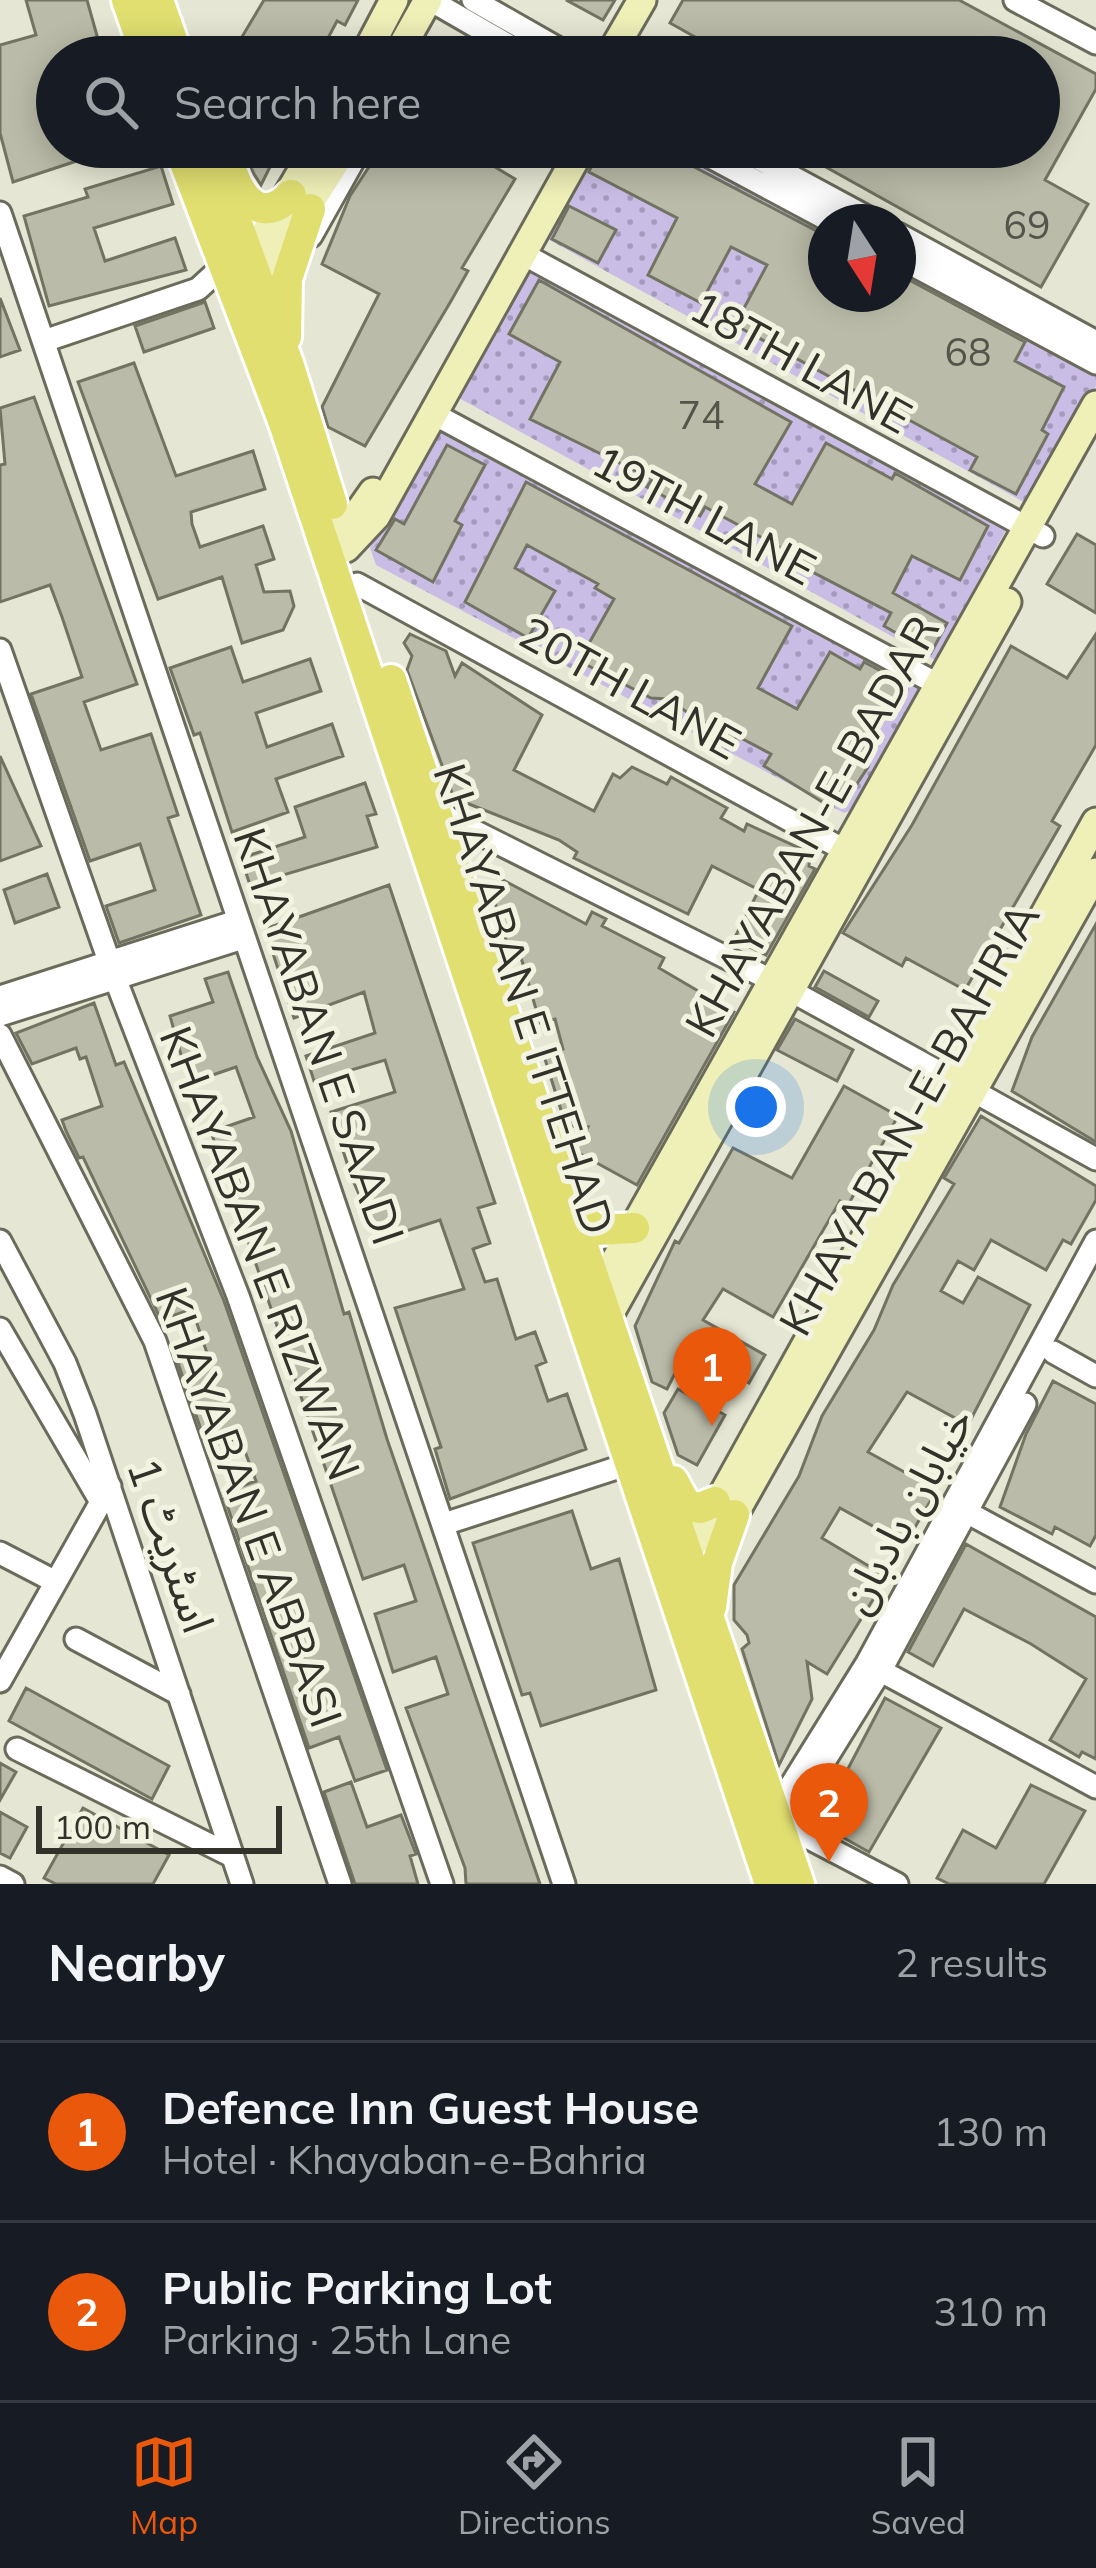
<!DOCTYPE html>
<meta charset="utf-8">
<style>
body{margin:0;font-family:Mulish,"Noto Sans Arabic",sans-serif;background:#242831;color:#f1f3f6}
.compass{position:absolute;left:808px;top:204px;width:108px;height:108px;border-radius:50%;background:#171b24;box-shadow:0 6px 30px #0003;rotate:168deg}
.scale{position:absolute;left:36px;bottom:30px;width:246px;box-sizing:border-box;padding-left:12px;border:6px solid #32322b;border-top:0;font-size:33px;line-height:42px;white-space:nowrap;color:#32322b;-webkit-text-stroke:9px #f2f3e0;paint-order:stroke}
.you{position:absolute;left:756px;top:1107px;width:42px;height:42px;margin:-30px;border:9px solid #fff;border-radius:50%;background:#1a73e8;box-shadow:0 0 0 18px #1a73e833}
.badge{display:grid;place-items:center;width:78px;height:78px;border-radius:50%;background:#ea580c;color:#fff;font-size:39px;font-weight:700}
.pin{position:absolute;translate:-50% -99px;filter:drop-shadow(0 3px 6px #0008)}
.pin::after{content:'';position:absolute;top:63px;width:42px;height:36px;background:inherit;clip-path:polygon(0 0,100% 0,50% 100%)}
.list{margin:0;padding:0;list-style:none}
h2{display:flex;justify-content:space-between;align-items:center;height:156px;margin:0;padding:0 48px;font-size:51px}
h2 small{font-size:39px;font-weight:400;color:#9ea1a6}
.list li{display:grid;grid-template-columns:78px 1fr auto;gap:36px;align-items:center;box-sizing:border-box;height:180px;padding:0 48px;border-top:3px solid #363941}
.list b{display:block;font-size:45px;white-space:nowrap}
.list p{margin:0;font-size:39px;white-space:nowrap;color:#9ea1a6}
.list em{font-size:39px;font-style:normal;color:#9ea1a6}
.icon{flex:none;width:66px;height:66px;fill:none;stroke:currentColor;stroke-width:2;stroke-linecap:round;stroke-linejoin:round}
.map{position:relative;flex:none;width:1096px;height:1884px;overflow:hidden}
.search{position:absolute;background:#171b24;box-shadow:0 6px 30px #0003;left:36px;right:36px;top:36px;height:132px;display:flex;align-items:center;gap:30px;box-sizing:border-box;padding:0 42px;border-radius:66px;color:#9ea1a6;font-size:45px}
.sheet{height:516px;background:#171b24}
nav{display:flex;justify-content:space-around;align-items:center;box-sizing:border-box;height:168px;border-top:3px solid #363941;background:#171b24;font-size:33px;color:#9ea1a6}
nav a{display:grid;justify-items:center;gap:6px}
nav .on{color:#ea580c}
.map>svg:first-child{display:block}
</style>
<div class="map">
<svg width="1096" height="1884" viewBox="0 0 1096 1884">
<defs>
<pattern id="grass-dots" width="8" height="8" patternUnits="userSpaceOnUse" patternTransform="scale(3)"><rect width="8" height="8" fill="#c9bde6"/><path d="M2 2h.1M6 6h.1" fill="none" stroke="#a49abb" stroke-width="1.8" stroke-linecap="round"/></pattern>
</defs>
<rect width="100%" height="100%" fill="#e5e6d3"/>
<path fill="url(#grass-dots)" d="M594 147H714L845 222H826V294H898V253L1096 367V386L1031 506 544 237Z
M527 249 1008 526 935 660 448 392Z
M439 427 918 681 922 691 854 809 844 813 376 565 370 548Z"/>
<path fill="#babba8" stroke="#727362" stroke-width="3" d="M26 0H87L103 57H57V94L48 99 57 147 110 150 13 182 0 133V45L36 35Z
M264 0H358L345 25 337 21 318 57H230Z
M566 0H615L603 20Z
M683 0H959L1096 74V89L1045 180 1088 204 1041 287 790 147H1039V57H731L670 23Z
M241 147H280L261 185 254 174Z
M382 147H462L515 179 462 268 468 271 451 301 365 446 328 427 322 407 379 294 322 264 350 196Z
M600 147H666L664 151 826 236V294H898V274L1025 342 1015 361 1064 387 1042 430 1048 434 1016 494 970 470 977 457 735 325 767 265 731 247 701 303 648 275 677 218 589 172Z
M161 166 173 204 94 228 105 261 175 238 186 270 49 306 24 216 88 197 85 189Z
M569 206 616 230 598 263 552 239Z
M539 280 791 422 755 484 792 504 826 443 892 479 895 473 988 526 960 580 912 556 893 593 947 623 931 653 884 626 891 613 776 553 779 547 705 507 700 516 647 487 652 479 530 419 560 362 509 334Z
M0 298 20 350 0 357Z
M205 302 214 328 144 352 135 326Z
M134 363 176 476 253 451 265 489 191 512 192 524 200 547 263 526 274 559 256 565 264 592 290 591 294 606 283 630 242 643 222 577 158 599 78 382Z
M34 397 137 684 84 702 101 750 151 734 178 815 168 818 201 915 119 943 106 906 155 890 140 844 90 861 31 694 82 677 62 617 50 585 0 602V465L5 464 0 408Z
M447 445 485 465 455 521 462 525 433 582 376 550 395 519 404 524Z
M526 482 792 626 758 688 797 709 830 652 860 669 864 662 907 685 865 749 872 753 868 767 845 802 838 798 832 808 764 766 771 754 737 736 733 742 667 699 651 698 579 661 614 599 595 588 598 584 527 545 515 568 555 591 528 638 465 602Z
M1077 534 1096 545V613L1047 584Z
M410 634 446 651 455 676 462 663 542 715 514 770 594 811 613 774 620 778 632 767 667 784 671 777 727 808 721 818 744 831 747 824 810 853 809 866 815 869 766 955 734 939 759 890 712 866 688 914 574 858 577 852 559 840 454 798 407 670 412 656 404 643Z
M1096 634V745L1052 821 1060 826 965 990 906 958 902 966 843 933 912 825 1011 646 1067 678Z
M231 647 243 682 310 659 321 691 256 713 267 747 332 724 343 756 276 779 288 812 232 832 200 733 194 735 170 668Z
M0 756 41 846 0 861Z
M365 783 376 814 367 816 377 847 250 885 241 858 305 837 295 807Z
M47 874 59 907 15 923 4 890Z
M503 880 586 924 592 912 606 919 602 926 664 958 659 968 734 1012 637 1185 575 1151 588 1127 566 1126 544 1056 563 1049 555 1019 540 1023 518 947 512 960 494 899Z
M389 885 495 1203 478 1208 490 1243 473 1249 485 1282 497 1279 516 1339 535 1332 546 1362 536 1366 548 1401 567 1394 586 1449 450 1499 435 1449 441 1447 395 1308 464 1289 440 1220 379 1240 351 1176 331 1112 395 1092 385 1060 314 1081 306 1056 375 1033 364 992 294 1018 265 929Z
M1096 924V1142L1012 1091 1032 1037Z
M824 971 878 1001 869 1017 815 987Z
M228 972 257 1057 291 1131 344 1314 349 1312 387 1439 540 1884H466L465 1868 406 1708 448 1694 436 1657 393 1672 375 1614 416 1601 404 1565 363 1579 211 1132 254 1117 236 1067 189 1083 170 1016 213 1002 205 979Z
M94 1003 116 1065 124 1062 224 1301 387 1770 355 1781 339 1737 309 1748 223 1493 256 1481 240 1438 207 1447 178 1363 207 1353 192 1309 161 1320 83 1157 79 1158 66 1131 62 1120 102 1106 86 1057 80 1059 76 1048 32 1064 16 1033Z
M795 1019 853 1050 837 1081 777 1050Z
M844 1086 898 1116 848 1205 840 1201 773 1317 723 1289 703 1320 765 1355 749 1383 688 1348 667 1389 652 1382 635 1326 675 1241 679 1243 733 1148 792 1178Z
M981 1116 1096 1186V1200L1071 1244 1063 1240 1046 1270 991 1240 974 1270 958 1261 941 1291 963 1303 978 1277 1030 1305 968 1425 907 1392 868 1452 937 1490 905 1544 840 1508 822 1538 887 1577 827 1674 807 1662 812 1699 779 1765 742 1649 749 1643 747 1635 734 1620V1585L799 1476 822 1416 874 1330 893 1285 954 1184 944 1178Z
M1053 1381 1096 1404V1535L1090 1546 1055 1527 1052 1534 1000 1507 1026 1434Z
M678 1389 725 1415 697 1465 678 1455 664 1413Z
M572 1511 591 1569 619 1559 656 1690 541 1726 530 1693 522 1695 473 1543Z
M966 1544 1096 1617V1759L1082 1752 1079 1757 1050 1740 1086 1679 1031 1644 964 1609 933 1666 908 1652Z
M26 1688 169 1766 152 1799 9 1721Z
M885 1698 941 1728 869 1852 819 1824Z
M0 1763 16 1772 0 1800Z
M351 1782 367 1827 401 1815 416 1854 410 1856 418 1884H355L324 1792Z
M1031 1785 1085 1811 1044 1884H949L937 1878 963 1830 996 1848Z
M83 1808 169 1855 153 1884H56L44 1878Z
M0 1812 27 1827 10 1858 0 1853Z"/>
<g fill="none" stroke-linecap="round" stroke-linejoin="round">
<defs>
<path id="street" d="M430 0 529 57
M473 0 573 57
M1015 0 1096 43
M692 147 832 222
M737 147 876 222
M0 213 564 1884
M898 234 1096 342
M311 236 361 147
M523 254 1043 536
M898 257 1096 363
M44 341 198 289 222 267
M432 413 939 685
M357 584 859 858
M0 650 115 978 238 1296 442 1884
M438 813 775 982 953 1080
M0 997 237 921
M0 1015 243 938
M0 1035 155 1341 340 1884
M975 1092 1096 1159
M0 1241 65 1363 85 1414 242 1884
M0 1329 101 1502
M1053 1352 1096 1376
M959 1508 1096 1582
M444 1524 632 1463
M0 1553 54 1581
M76 1639 179 1694
M870 1665 1096 1787
M0 1681 110 1486
M17 1749 232 1856
M775 1811 867 1663 1096 1241
M786 1826 897 1884
M781 1831 881 1670 1025 1404
M0 1877 13 1884"/>
<path id="secondary" d="M364 57 394 0
M396 57 428 0
M609 57 642 0
M236 264 249 261 316 147
M245 290 257 286 345 147
M339 526 354 519 373 492
M346 548 376 516 582 147
M600 1288 1096 405
M610 1313 1007 602
M724 1532 1096 872
M669 1556 689 1548 701 1534 1096 822"/>
<path id="primary" d="M127 0 147 57
M158 0 178 57
M179 147 284 423 770 1884
M209 147 289 366 332 504
M232 172C242 201 263 224 291 195
M286 337 287 279 310 209
M391 680 799 1884
M574 1212 597 1230 634 1228
M673 1481 686 1505 700 1508 715 1502
M711 1607 717 1563 734 1515"/>
</defs>
<use href="#street" stroke="#6a6b5a" stroke-width="27"/>
<use href="#secondary" stroke="#6a6b5a" stroke-width="33"/>
<use href="#primary" stroke="#fff" stroke-width="36"/>
<use href="#street" stroke="#fff" stroke-width="21"/>
<use href="#secondary" stroke="#efefb8" stroke-width="27"/>
<use href="#primary" stroke="#e0df70" stroke-width="30"/>
</g>
<g text-anchor="middle" stroke-width="10" stroke-linejoin="round" paint-order="stroke">
<g font-size="39" fill="#54544a">
<text x="1027" y="239">69</text>
<text x="968" y="366">68</text>
<text x="701" y="429">74</text>
</g>
<g font-size="45" fill="#32322b" stroke="#f2f3e0">
<text transform="translate(801 362) rotate(29)" y="16">18TH LANE</text>
<text transform="translate(704 515) rotate(28)" y="16">19TH LANE</text>
<text transform="translate(630 688) rotate(29)" y="16">20TH LANE</text>
<text transform="translate(812 826) rotate(-61)" y="16">KHAYABAN-E-BADAR</text>
<text transform="translate(524 999) rotate(72)" y="16">KHAYABAN E ITTEHAD</text>
<text transform="translate(319 1036) rotate(71)" y="16">KHAYABAN E SAADI</text>
<text transform="translate(909 1119) rotate(-61)" y="16">KHAYABAN-E-BAHRIA</text>
<text transform="translate(260 1253) rotate(69)" y="16">KHAYABAN E RIZWAN</text>
<text transform="translate(249 1507) rotate(70)" y="16">KHAYABAN E ABBASI</text>
<text transform="translate(906 1510) rotate(-61)" y="16">خیابان بادبان</text>
<text transform="translate(171 1545) rotate(71)" y="16">اسٹریٹ 1</text>
</g>
</g>
</svg>
<svg class="compass" viewBox="-18 -18 36 36"><path d="M0-13l5 13h-10z" fill="#e53935"/><path d="M0 13l5-13h-10z" fill="#9ea1a6"/></svg>
<div class="scale">100 m</div>
<div class="you"></div>
<div class="pin badge" style="left:712px;top:1426px">1</div>
<div class="pin badge" style="left:829px;top:1862px">2</div>
<div class="search"><svg class="icon" aria-label="search" viewBox="0 0 24 24"><circle cx="10" cy="10" r="6"/><path d="M15 15l6 6"/></svg>Search here</div>
</div>
<section class="sheet">
<h2>Nearby<small>2 results</small></h2>
<ul class="list">
<li><span class="badge">1</span><div><b>Defence Inn Guest House</b><p>Hotel · Khayaban-e-Bahria</p></div><em>130 m</em></li>
<li><span class="badge">2</span><div><b>Public Parking Lot</b><p>Parking · 25th Lane</p></div><em>310 m</em></li>
</ul>
</section>
<nav>
<a class="on"><svg class="icon" aria-label="map" viewBox="0 0 24 24"><path d="M3 6l6-2 6 2 6-2v14l-6 2-6-2-6 2zM9 4v14M15 6v14"/></svg>Map</a>
<a><svg class="icon" aria-label="directions" viewBox="0 0 24 24"><path d="M12 3l9 9-9 9-9-9zM9 14v-3h6M13 9l2 2-2 2"/></svg>Directions</a>
<a><svg class="icon" aria-label="saved" viewBox="0 0 24 24"><path d="M7 4h10v16l-5-4-5 4z"/></svg>Saved</a>
</nav>
